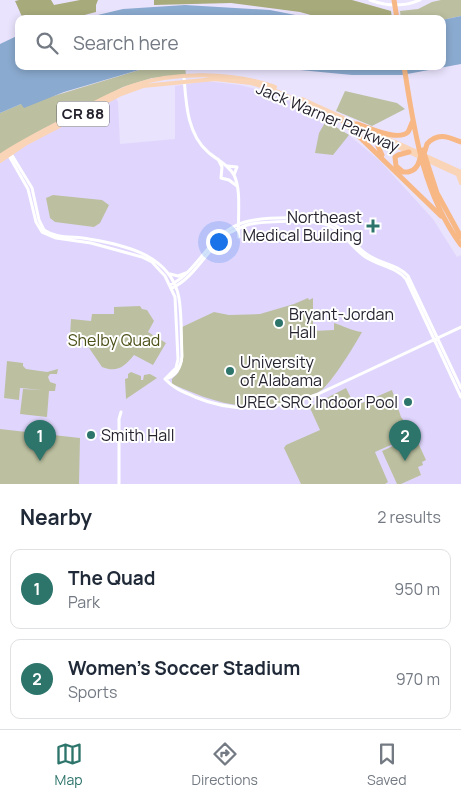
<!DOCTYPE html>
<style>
body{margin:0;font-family:Manrope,sans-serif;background:#f2f2f3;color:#1f2937}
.you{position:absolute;left:218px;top:241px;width:18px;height:18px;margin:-12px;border:4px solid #fff;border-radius:50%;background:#1a73e8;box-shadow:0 0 0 8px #1a73e833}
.badge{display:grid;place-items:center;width:32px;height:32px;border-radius:50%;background:#2d746b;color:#fff;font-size:16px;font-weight:700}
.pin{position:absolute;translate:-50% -41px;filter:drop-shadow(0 1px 2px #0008)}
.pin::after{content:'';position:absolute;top:26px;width:18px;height:15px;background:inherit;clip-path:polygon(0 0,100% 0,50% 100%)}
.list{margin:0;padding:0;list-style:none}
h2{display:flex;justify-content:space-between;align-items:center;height:65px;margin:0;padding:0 20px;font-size:21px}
h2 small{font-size:16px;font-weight:400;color:#747a83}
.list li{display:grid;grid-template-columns:32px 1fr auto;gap:15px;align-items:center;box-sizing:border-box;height:80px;margin:0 10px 10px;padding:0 10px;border:1px solid #e0e1e3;border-radius:10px}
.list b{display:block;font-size:19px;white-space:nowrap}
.list p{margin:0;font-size:16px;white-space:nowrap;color:#747a83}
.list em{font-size:16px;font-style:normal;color:#747a83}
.icon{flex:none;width:28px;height:28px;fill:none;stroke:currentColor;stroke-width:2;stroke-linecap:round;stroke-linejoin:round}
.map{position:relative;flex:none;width:461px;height:484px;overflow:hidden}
.search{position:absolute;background:#fff;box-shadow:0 2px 8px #0003;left:15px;right:15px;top:15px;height:55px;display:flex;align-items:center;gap:12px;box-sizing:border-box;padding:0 18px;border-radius:10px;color:#747a83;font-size:19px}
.sheet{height:245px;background:#fff}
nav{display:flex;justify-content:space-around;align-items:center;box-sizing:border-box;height:70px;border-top:1px solid #e0e1e3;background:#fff;font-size:14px;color:#747a83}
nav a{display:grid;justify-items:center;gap:2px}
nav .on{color:#2d746b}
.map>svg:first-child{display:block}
</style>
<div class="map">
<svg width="461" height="484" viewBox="0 0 461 484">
<rect width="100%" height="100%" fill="#eae3fd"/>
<path fill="#e0d6fd" d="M206 81 240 85 272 93 302 107 349 135 381 162 433 219 457 257 461 255V484H0V114L113 92 118 102 120 144 175 139V86Z"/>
<path fill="#bcc0a0" d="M441 0H461V16L442 20V19H401L400 11 418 9 432 2Z
M185 66 186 75 152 78 123 87 41 130 0 154V113L21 104 47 98 149 67Z
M345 91 397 103 405 109 372 126 336 111Z
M326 121 349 135 333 155 315 153 319 133Z
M53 195 102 200 109 205 100 223 94 227 55 222 50 218 46 198Z
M308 298 309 300 313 298V331L334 330V323C344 326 352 331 362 332 353 348 335 377 323 389 317 394 305 397 298 399 248 414 218 404 172 384V379L178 373 183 361 182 327 214 312 229 315 260 314 294 304Z
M140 306 142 309 147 310 154 321 148 332 166 343 153 365 134 355C124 367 117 373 102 367L85 342 86 337 70 336 71 319 91 321 92 314H114V307Z
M7 361 23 363V366L26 369 47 372 58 369 57 374H50L48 377 50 382 56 384 55 391H49L47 417 20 414 23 389 43 390 20 388 19 400 4 398Z
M131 372 141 376V380H143L144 375 150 374 157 378 126 399 125 379 128 378V374Z
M346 388 355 406 392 390 401 417 408 426 411 436 375 452 388 482 385 484H301L284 448 286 445 320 430 310 408 313 405Z
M0 429 80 438 79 484H0Z
M415 436 426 460 422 462 423 465 418 467 421 475 401 484H397L382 451Z"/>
<path fill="#a7ab7b" d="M19 0H51L54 5 80 0H98L96 5V12L69 19H23L15 1Z
M154 0H352L391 11 392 19H325L300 12 231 3 154 5Z"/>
<path fill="#8aaacf" d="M185 5 270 10 316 19H81L123 9Z
M461 16V64L402 75H352L258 66H442V20Z
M19 35V66H191L149 67 64 92 24 108 21 104 0 113V44Z"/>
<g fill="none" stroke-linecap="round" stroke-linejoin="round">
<path stroke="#fff" stroke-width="3" d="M370 0C386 6 404 7 420 0
M184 77C186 103 187 134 208 152 217 160 228 164 234 175 242 191 237 218 239 237
M10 152 32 188 39 220 44 230C57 239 74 236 89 239 125 245 171 255 179 298 182 317 181 337 182 356 181 367 177 376 165 379
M8 154 28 189 36 222 42 232 56 238 91 243 142 257 152 262 165 276 175 297 178 359 176 368 165 379
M218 159 222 167 221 178 229 180 237 186
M227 166 237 167 234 175
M170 274 178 276 186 273
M170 285C193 274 205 247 225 232 231 228 237 224 245 222 264 217 319 215 335 225 348 233 355 247 368 255 381 264 397 264 408 276L461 388
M172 288C195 278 208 247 229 233 235 230 241 227 247 225 263 221 315 219 330 226 345 233 352 249 367 258 380 266 396 267 406 279L461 397
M165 379C173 388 184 392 195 397 235 414 275 409 316 395L461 327
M119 484V419L121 412"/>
<path stroke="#fad4b6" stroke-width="4" d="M302 99 357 124
M380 135 461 172
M0 156C19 143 40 133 60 122 83 109 107 95 132 86 174 71 233 72 275 87
M0 161 25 144 121 94 143 86 215 79 251 83 274 90 461 176
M458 175 461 183"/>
<path stroke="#f7b885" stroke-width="5" d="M394 0 397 19
M404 66C414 129 422 192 461 245
M343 121 441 216
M357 124C368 127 398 142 408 132 410 129 411 124 413 121
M381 135 378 146 382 155
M423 150 437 193 461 237
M409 152 398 155 395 157 396 166 403 172C413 173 418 168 420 158
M424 154 427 144C438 132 448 137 461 142"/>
</g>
<g fill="#2d746b" stroke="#fff" stroke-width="2">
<path d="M370.5 218.5h5v5h5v5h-5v5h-5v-5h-5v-5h5z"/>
<circle cx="279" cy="323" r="5"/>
<circle cx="230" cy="371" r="5"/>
<circle cx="408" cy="402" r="5"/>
<circle cx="91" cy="435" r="5"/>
</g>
<g text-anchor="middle" stroke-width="4" stroke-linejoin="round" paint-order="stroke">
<rect fill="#fff" stroke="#67656d" stroke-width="1" x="57" y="101.5" width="52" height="25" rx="4"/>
<g font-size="15" font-weight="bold" fill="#26232f">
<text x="83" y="119">CR 88</text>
</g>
<g font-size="16" fill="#26232f" stroke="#fff">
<text transform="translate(328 117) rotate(23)" y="6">Jack Warner Parkway</text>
</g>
<g font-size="16" fill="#26232f" stroke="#fff" text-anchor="start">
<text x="362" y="223" text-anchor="end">Northeast<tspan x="362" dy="18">Medical Building</tspan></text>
<text x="289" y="320">Bryant-Jordan<tspan x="289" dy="18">Hall</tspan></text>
<text x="240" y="368">University<tspan x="240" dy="18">of Alabama</tspan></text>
<text x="398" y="408" text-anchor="end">UREC SRC Indoor Pool</text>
<text x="101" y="441">Smith Hall</text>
</g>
<g font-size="16" fill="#4d5018" stroke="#fff">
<text x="114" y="346">Shelby Quad</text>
</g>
</g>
</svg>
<div class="you"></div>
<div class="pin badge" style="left:40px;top:461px">1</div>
<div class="pin badge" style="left:405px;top:461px">2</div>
<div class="search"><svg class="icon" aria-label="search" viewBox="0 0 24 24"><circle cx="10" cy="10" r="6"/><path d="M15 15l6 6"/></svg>Search here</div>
</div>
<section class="sheet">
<h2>Nearby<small>2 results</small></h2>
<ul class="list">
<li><span class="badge">1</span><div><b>The Quad</b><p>Park</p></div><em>950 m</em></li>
<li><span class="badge">2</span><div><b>Women's Soccer Stadium</b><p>Sports</p></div><em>970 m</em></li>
</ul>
</section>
<nav>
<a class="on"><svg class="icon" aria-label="map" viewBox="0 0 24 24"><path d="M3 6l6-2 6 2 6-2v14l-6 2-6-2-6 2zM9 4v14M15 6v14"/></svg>Map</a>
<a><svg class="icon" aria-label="directions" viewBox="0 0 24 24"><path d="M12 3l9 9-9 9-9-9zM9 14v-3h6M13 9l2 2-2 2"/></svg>Directions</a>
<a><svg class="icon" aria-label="saved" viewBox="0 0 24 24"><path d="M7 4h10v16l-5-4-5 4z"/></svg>Saved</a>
</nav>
